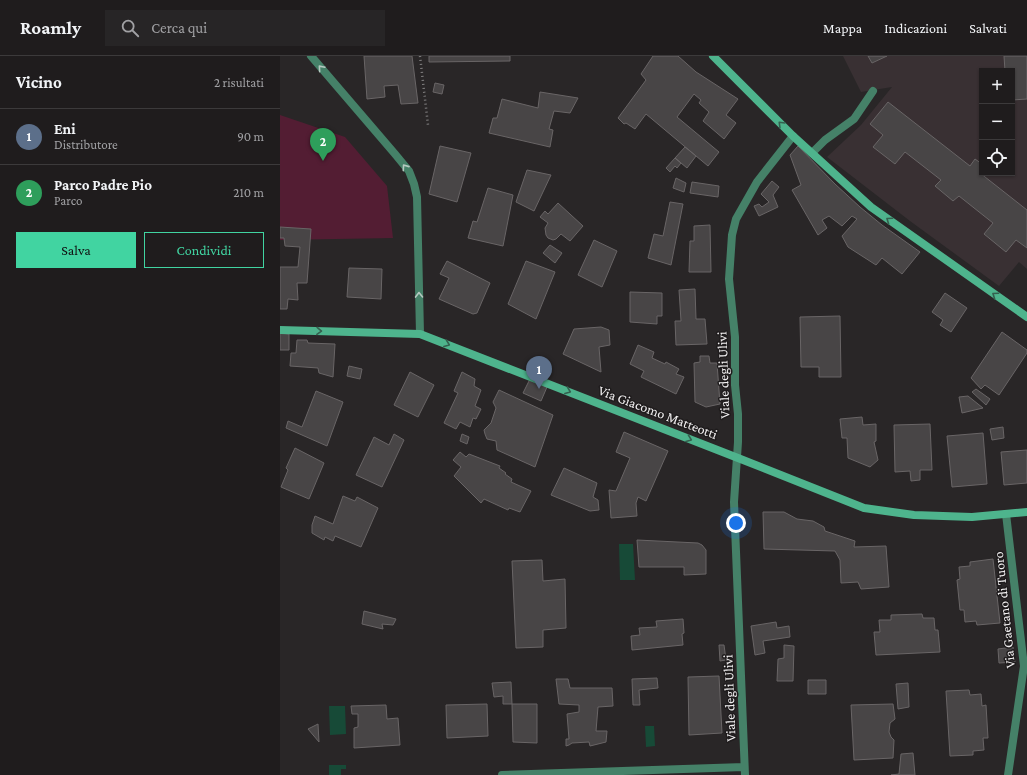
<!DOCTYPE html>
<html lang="it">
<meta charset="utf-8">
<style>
body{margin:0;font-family:"Crimson Pro",serif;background:#272526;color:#f1f3f6}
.controls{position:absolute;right:12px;top:12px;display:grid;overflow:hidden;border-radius:0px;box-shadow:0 1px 3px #0004}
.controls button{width:36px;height:36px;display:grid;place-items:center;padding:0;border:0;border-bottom:1px solid #3c3a3b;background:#1f1c1d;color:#f1f3f6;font:20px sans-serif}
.you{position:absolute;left:456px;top:467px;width:14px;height:14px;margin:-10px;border:3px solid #fff;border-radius:50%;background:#1a73e8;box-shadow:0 0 0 6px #1a73e833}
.badge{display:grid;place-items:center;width:26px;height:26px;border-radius:50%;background:#41d4a1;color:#fff;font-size:13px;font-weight:700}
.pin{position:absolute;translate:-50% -33px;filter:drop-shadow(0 1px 2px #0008)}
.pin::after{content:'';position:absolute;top:21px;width:14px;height:12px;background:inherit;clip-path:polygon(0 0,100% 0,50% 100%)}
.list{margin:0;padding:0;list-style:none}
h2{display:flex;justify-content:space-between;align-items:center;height:52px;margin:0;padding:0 16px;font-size:17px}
h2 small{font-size:13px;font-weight:400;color:#a1a1a4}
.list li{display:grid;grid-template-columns:26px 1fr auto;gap:12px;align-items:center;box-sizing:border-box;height:56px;padding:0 16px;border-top:1px solid #3c3a3b}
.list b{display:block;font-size:15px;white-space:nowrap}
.list p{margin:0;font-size:13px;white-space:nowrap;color:#a1a1a4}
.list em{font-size:13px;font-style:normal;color:#a1a1a4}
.actions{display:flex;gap:8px;padding:12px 16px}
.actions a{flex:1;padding:9px 0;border:1px solid #41d4a1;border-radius:0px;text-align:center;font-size:14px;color:#41d4a1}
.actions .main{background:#41d4a1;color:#111}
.icon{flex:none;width:22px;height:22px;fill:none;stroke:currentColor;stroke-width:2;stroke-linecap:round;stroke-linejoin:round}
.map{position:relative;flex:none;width:747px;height:719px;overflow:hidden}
header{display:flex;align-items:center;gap:24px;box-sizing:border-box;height:56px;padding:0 20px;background:#1f1c1d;border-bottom:1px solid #3c3a3b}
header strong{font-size:19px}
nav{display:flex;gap:22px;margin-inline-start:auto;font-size:14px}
.search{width:280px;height:36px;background:#272526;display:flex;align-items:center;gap:10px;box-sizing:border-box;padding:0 14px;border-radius:0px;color:#a1a1a4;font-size:15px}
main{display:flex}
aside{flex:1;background:#1f1c1d}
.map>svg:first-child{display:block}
</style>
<header>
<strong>Roamly</strong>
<div class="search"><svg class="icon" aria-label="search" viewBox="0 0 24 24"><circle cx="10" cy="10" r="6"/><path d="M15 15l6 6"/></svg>Cerca qui</div>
<nav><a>Mappa</a><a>Indicazioni</a><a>Salvati</a></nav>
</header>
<main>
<aside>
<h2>Vicino<small>2 risultati</small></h2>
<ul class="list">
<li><span class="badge" style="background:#5c6f8a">1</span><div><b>Eni</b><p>Distributore</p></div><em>90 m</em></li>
<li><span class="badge" style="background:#2e9e5b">2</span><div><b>Parco Padre Pio</b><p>Parco</p></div><em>210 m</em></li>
</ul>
<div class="actions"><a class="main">Salva</a><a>Condividi</a></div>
</aside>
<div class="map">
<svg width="747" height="719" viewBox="0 0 747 719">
<rect width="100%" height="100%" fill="#292627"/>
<path fill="#393033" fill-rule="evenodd" d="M563 0H747V213L739 206 719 230 630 165 547 101 581 69 612 31 581 36ZM702 15H732V117H702Z"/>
<path fill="#531d33" d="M0 59 65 81 107 130 113 182 0 184Z"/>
<path fill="#174a37" d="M339 488H353L355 524H340Z
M49 650H65L66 678 50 679Z
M365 670H374L375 690 366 691Z
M49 709H66V713H61V719H49Z"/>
<path fill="#484546" stroke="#696566" d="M84 0H132L138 47 121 48 118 29 104 30 105 41 87 43Z
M149 0H230V5L149 6Z
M373 0H398L416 16 458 43 446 59 456 67 444 83 423 65 429 56 419 47 421 44 414 38 397 61 439 96 428 110 366 58 355 73 346 67 344 68 338 62 366 24 361 18Z
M588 0H607L592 7Z
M724 0H747V43L732 44V15H725Z
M155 27 164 29 162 38 153 36Z
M260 36 298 42 290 57 274 55 269 73 273 74 270 91 209 77 213 62H217L222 43 258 52Z
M608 46 690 110 695 103 702 108V113L700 117 747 154V192L736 184 726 196 704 178 713 167 679 140 673 145 655 130 661 124 625 96 615 108 593 91 603 79 590 68Z
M160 90 191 97 177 146 149 138Z
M518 90 555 128 580 151 602 169 640 196 622 218 602 202 596 209 568 191 562 180 577 163 572 160 562 170 549 160 542 164 547 172 538 179 512 134 521 129 510 99Z
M405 91 416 100 407 112 395 102Z
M395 102 401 107 397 112 395 110 390 116 386 112Z
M247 114 271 119 254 155 236 146Z
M396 122 406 127 404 136 393 132Z
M492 125 499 131 493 139 498 151 479 160 474 150 479 148 482 151 489 146 481 138Z
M412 126 439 130 438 141 410 137Z
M208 132 233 139 223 190 188 182 193 165 197 166Z
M390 146 403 148 391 209 368 202 374 178 383 180Z
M278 147 303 170 290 185 281 178 276 183 273 184 268 182 266 179 265 172 268 167 260 161 265 155 268 158Z
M430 169 431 216H409L410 185H414V170Z
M0 171 31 173 27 227H17L18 244 8 243 7 253H0V211H18L20 191 5 190 4 182H0Z
M314 184 337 195 322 231 298 219Z
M270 189 282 197 275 207 263 197Z
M167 205 210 227 197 257 193 258 159 243 169 222 160 218Z
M246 205 275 216 256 263 228 248Z
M69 212 102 213 101 243 67 241Z
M415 233 416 263H425L427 288 396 289 395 265H401L399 234Z
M350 236 382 237V260H377V268L350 266Z
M665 237 687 252 671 276 660 269 663 264 652 256Z
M560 260 561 321H539V311H521L520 261Z
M321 271 329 274 330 289 319 291 321 316 283 298 294 273Z
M722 276 747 294V297L719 339 705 329 701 333 691 322Z
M0 277 9 278V294H0Z
M17 284H27L28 287 55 288 53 321 39 317 38 312 10 310 11 297H16Z
M358 289 374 296 372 302 385 308 386 306 399 313 396 318 404 321 396 338 361 321 364 315 350 308Z
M420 300H429L430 307H437L440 348 426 351 415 346 414 307 420 306Z
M69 310 82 313 80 323 67 320Z
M130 316 154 329 138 361 114 349Z
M182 316 195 323 194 330 201 334 195 350 201 353 196 363 193 362 190 371 180 366 176 373 164 367 178 337 174 335Z
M250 323 267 331 261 345 243 337Z
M696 333 710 343 706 349 692 336Z
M219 334 273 359 255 411 217 394 216 385 207 383 205 378 204 374 211 367 216 352 213 346Z
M36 335 63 346 47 390 6 372 8 365 22 371Z
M688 340 703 352 682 357 679 341Z
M582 361 583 369 596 368V385L594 386 598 404 590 411 568 402 567 382H562L560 363Z
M650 368 652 414H640V424L631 425 630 415 615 416 614 369Z
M723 371 724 382 712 384 710 373Z
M344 376 388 395 366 445 358 441 356 447 357 460 331 462 329 434 336 435 350 402 336 396Z
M703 377 707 428 672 431 667 380Z
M114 378 124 384 102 431 76 419 94 381 109 389Z
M182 378 189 381 187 388 180 385Z
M15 392 44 407 29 443 1 431 8 414 6 412Z
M747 394V427L724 429 721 396Z
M180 396 186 401 189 398 220 410 219 412 226 417 225 418 232 423 231 426 251 435 240 456 229 452 228 454 204 443 201 447 174 420 181 411 173 404Z
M284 412 317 427 313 441 318 444 319 454 310 455 271 439Z
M63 440 75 445 77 441 98 452 81 491 55 480 53 485 45 481 44 484 32 477V469L35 460 53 468Z
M483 456H504L517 463 533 465 544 471 545 475 575 485 574 491 606 490 609 531 581 533 578 526 561 527 560 504 555 495 484 493Z
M357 484 418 487 422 489 426 494V518L404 519V511H359Z
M713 503 720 567 697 569 696 565 685 566 684 554H680L677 524 680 523 679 511 690 510V506Z
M262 504 263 525 285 523 286 572 263 574V591L236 592 232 505Z
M84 555 116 563 113 569 102 568 103 573 82 568Z
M642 558 643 562H654L655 574H658L660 596 596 599 594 576H600L599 564H611V559Z
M403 563 404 577 402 578 403 589 352 594 351 580 360 579 359 572 377 571 376 565Z
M496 566 497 572 509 570 510 581 483 585 485 597 475 599 471 570Z
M439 589H444L446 604 440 605Z
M504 589 514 590 513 625H497L498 603 504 602Z
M733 591 735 606 719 607 718 593Z
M439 620 442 677 409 679 408 621Z
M377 622 378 632 359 634 360 649H353L352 623Z
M276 623H288L290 632H332L333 650 318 651 316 675H327L326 686 310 690 309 686 292 687 289 689 286 690V683H289L287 658 299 656V649L279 648Z
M528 624H546V638H528Z
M231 626 232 648H223V640L214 641 212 627Z
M628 627 629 651 618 653 616 628Z
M689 634 690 639 701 638 702 650 706 649 708 682H703L704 694 693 695V699L670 700 666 635Z
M207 648 208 680 167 682 166 649Z
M232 648H257V687L233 686Z
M613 648 615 663 610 667 609 676 611 681 614 684 613 702 574 704 571 649Z
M106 649 107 663 118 662 120 689 74 692V672L78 671V658H72L71 650Z
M38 668 39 686 28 673Z
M633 697 635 719H611L619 718 621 698Z"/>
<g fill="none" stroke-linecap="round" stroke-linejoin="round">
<path stroke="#828081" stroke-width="2.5" stroke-dasharray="1 3" stroke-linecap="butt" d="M140 0 148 69"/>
<path stroke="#458168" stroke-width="8" d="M532 97 545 84 574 63 593 35"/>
<path stroke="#458168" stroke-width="8" d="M31 0 115 98 129 115 134 128 137 141 140 278
M726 458 744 610 728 719
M222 719 464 711
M465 719 454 446 458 386V358L455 329V281L449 223 452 179 456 163 477 126 513 80"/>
<path stroke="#4eb48d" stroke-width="8" d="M433 0 513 80 591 151 747 261
M0 274 140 278 458 402 584 452 634 459 692 461 747 456"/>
</g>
<defs><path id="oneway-chevron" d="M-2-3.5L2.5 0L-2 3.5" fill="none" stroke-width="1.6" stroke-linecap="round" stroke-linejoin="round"/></defs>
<g stroke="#b5c9c1">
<use href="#oneway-chevron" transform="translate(41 12) rotate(-131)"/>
<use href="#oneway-chevron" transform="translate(125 111) rotate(-125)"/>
<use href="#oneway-chevron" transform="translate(139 239) rotate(-91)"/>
</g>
<g stroke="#34604f">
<use href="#oneway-chevron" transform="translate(501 68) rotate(-135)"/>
<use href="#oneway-chevron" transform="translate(609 164) rotate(-145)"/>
<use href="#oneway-chevron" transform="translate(715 239) rotate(-145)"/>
<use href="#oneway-chevron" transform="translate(39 275) rotate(2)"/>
<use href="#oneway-chevron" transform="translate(167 288) rotate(21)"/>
<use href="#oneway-chevron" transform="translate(288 335) rotate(21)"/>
<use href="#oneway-chevron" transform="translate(409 383) rotate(21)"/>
</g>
<g text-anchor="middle" stroke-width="3" stroke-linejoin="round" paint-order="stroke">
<g font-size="14" fill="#f2f0f1" stroke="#1f1c1d">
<text transform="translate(443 319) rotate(-92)" y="5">Viale degli Ulivi</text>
<text transform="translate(378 356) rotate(21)" y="5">Via Giacomo Matteotti</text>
<text transform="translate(724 554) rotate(-96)" y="5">Via Gaetano di Tuoro</text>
<text transform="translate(449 642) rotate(-92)" y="5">Viale degli Ulivi</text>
</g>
</g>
</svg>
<div class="controls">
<button>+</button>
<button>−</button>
<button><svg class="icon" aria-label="locate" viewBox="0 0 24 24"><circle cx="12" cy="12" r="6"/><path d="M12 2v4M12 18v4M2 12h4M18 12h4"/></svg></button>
</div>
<div class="you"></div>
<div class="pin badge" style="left:259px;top:333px;background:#5c6f8a">1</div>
<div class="pin badge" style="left:43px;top:105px;background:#2e9e5b">2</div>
</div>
</main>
